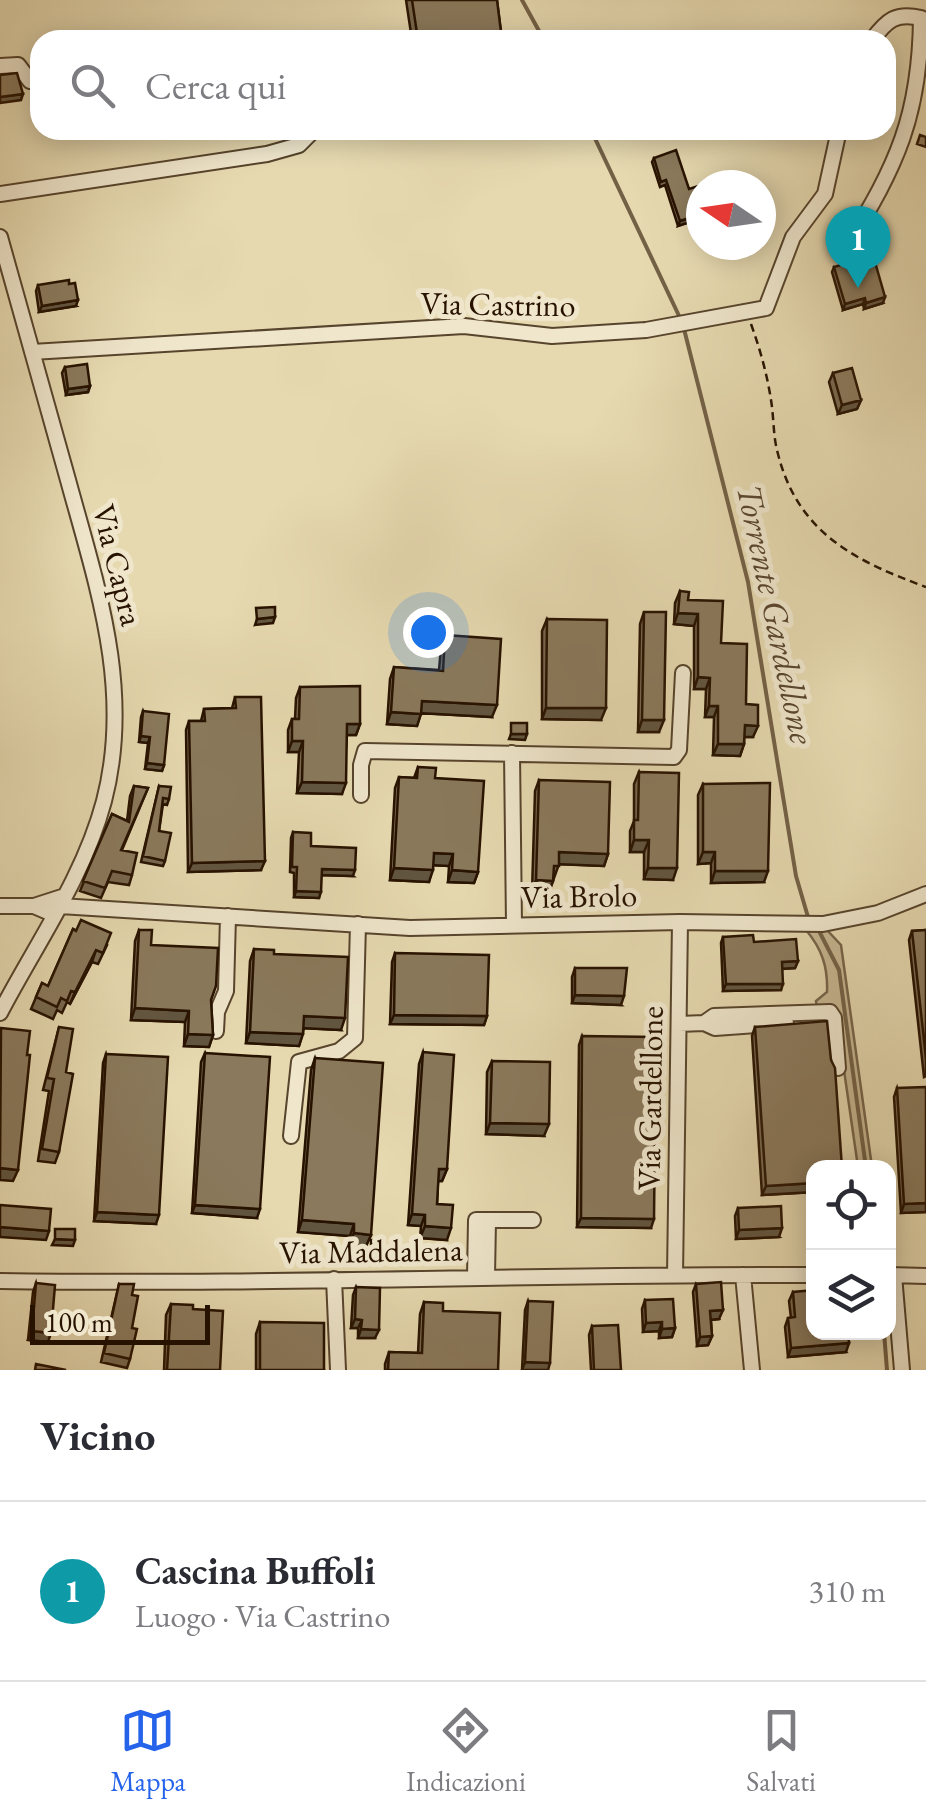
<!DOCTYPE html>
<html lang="it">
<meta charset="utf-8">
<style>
body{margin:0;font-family:"EB Garamond",serif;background:#f2f2f3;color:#2b2b33}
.controls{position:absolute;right:30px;bottom:30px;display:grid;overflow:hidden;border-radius:20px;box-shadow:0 5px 25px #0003}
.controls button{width:90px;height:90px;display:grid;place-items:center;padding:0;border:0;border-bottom:2px solid #e1e1e2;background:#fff;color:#2b2b33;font:50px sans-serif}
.compass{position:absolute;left:686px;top:170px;width:90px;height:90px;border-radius:50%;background:#fff;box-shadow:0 5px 25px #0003;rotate:283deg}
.scale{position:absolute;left:30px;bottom:25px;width:180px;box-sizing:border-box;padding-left:10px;border:5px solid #271200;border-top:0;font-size:28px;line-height:35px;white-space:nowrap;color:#271200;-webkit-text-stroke:8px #efe6cc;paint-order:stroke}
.you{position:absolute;left:428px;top:632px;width:35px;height:35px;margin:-25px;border:8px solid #fff;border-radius:50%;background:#1a73e8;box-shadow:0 0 0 15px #1a73e833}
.badge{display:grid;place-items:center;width:65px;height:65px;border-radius:50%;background:#2563eb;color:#fff;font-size:32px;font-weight:700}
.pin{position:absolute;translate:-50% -82px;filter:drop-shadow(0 2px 5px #0008)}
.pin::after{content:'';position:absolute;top:52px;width:35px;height:30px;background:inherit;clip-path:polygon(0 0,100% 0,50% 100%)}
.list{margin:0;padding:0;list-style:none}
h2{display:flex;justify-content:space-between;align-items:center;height:130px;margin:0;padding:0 40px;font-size:42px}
h2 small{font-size:32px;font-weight:400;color:#7c7c81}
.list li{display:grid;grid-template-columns:65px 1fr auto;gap:30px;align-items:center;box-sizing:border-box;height:180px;padding:0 40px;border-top:2px solid #e1e1e2}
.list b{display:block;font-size:38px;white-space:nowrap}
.list p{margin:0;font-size:32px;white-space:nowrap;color:#7c7c81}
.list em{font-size:32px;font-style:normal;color:#7c7c81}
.icon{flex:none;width:55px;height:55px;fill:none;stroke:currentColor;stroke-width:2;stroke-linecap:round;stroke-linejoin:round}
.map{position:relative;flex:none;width:926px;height:1370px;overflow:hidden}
.search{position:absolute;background:#fff;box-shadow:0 5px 25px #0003;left:30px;right:30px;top:30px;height:110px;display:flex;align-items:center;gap:25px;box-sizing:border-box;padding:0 35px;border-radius:30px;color:#7c7c81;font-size:38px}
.sheet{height:310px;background:#fff}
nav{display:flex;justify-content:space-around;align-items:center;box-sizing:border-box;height:140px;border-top:2px solid #e1e1e2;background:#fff;font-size:28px;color:#7c7c81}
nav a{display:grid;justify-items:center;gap:5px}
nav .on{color:#2563eb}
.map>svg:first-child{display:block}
</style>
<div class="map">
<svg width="926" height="1370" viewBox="0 0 926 1370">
<rect width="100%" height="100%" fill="#e6d9b0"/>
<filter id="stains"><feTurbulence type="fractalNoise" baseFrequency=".002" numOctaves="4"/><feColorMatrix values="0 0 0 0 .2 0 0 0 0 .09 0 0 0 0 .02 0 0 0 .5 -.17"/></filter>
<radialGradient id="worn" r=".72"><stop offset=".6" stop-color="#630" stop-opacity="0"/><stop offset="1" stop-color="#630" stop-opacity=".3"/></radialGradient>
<path fill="#c6b792" stroke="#766449" stroke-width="2.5" d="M826 929 841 945 872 1167H858L835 1008H817L816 1001 827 992C828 967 822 949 806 930Z"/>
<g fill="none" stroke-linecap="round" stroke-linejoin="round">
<path stroke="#736146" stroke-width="4" d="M522 0 544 40
M591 130 681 320
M684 329 748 582 796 876 808 917
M818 929 839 970 866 1168
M884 1332 887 1370"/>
<defs>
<path id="minor" d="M0 66 18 65 30 81
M0 194 267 154 299 145 314 130
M0 237C23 318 46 399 68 480 97 586 133 690 104 801 84 877 36 944 0 1013
M846 247C897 166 920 115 921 18 896 12 887 20 872 40
M32 352 464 326 552 336 646 330 766 308 793 237 825 194 839 130
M512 753 514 925
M361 795V765L365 751 674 757 679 750 683 673
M0 906H34
M60 906 410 928 680 922 823 924 878 913 926 894
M55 915 34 906 65 896
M704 1023 714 1016 830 1012 834 1018 838 1068
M679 1024 704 1023 715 1028 786 1023
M216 1031 217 1012 226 991 228 916
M291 1136 299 1062 339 1051 355 1038 358 924
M675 1275 680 922
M743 1275 752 1370
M889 1275 926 1276
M894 1275 902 1370
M475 1277 476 1220H533
M487 1277 488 1220
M334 1279 338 1370
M0 1281C271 1285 542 1274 814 1275"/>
</defs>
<use href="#minor" stroke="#57442c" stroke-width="18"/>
<path stroke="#271200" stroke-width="2.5" stroke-dasharray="8 5" stroke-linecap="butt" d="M751 324C760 349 767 374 771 400 774 418 773 437 778 454 798 533 855 561 926 587"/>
<use href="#minor" stroke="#efe6cc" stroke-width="14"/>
</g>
<path fill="#77684f" stroke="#271200" stroke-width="2.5" d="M406 0H497L502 40H412Z
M654 158 689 189 697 203 699 219 678 226 665 185 660 187 652 162Z
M834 267 883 303 864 309 863 304 843 310 832 272Z
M38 285 76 306 39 312 36 291Z
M65 367 90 386 88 392 66 395 62 373Z
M833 373 861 400 857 409 838 414 829 382Z
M680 591 721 643 746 704 753 737H744V744L740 756 713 755 714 717H705L706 689H694V626L674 624 675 603Z
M644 612 659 732H638L640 624Z
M547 619 601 720 542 719V631Z
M445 635 492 717 421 713 417 726 387 724 390 679 394 667 439 670 441 647Z
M300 687 360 724 356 735H347L342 794 297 793 299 752H288V730L292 719H295L296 698Z
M235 697 261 870 188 872 186 730 189 721H201L204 709 232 708Z
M143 711 164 765 162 771 145 769 148 743 139 742 141 717Z
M418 767 435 778 478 872 474 883 448 882 449 866 433 865 429 882 390 880 395 788 399 777 414 778Z
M639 772 673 880 644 879V852H630V831L634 821V784Z
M539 780 608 854 604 866 559 864 549 892H532L535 791Z
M703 784 764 882 711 883V863L698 864V795Z
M134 786 148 788 122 850 132 875 129 885 108 882 101 898 80 891 112 814 127 821 130 796Z
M159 786 169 799 167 805 163 804 159 831 165 861 163 866 141 862Z
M293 832 311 846 353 876 321 875 319 898 294 897V873L290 872 291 838Z
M73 929 107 945 98 964 92 962 70 1004 67 1002 62 1013 57 1010 53 1019 31 1009 42 983 48 986Z
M139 930 151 945 211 1000 213 1035 209 1047 184 1046 185 1022 131 1020 135 941Z
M926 930V1076L924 1077 909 940 912 931Z
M723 937 754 942 798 961 795 968 782 969 781 990 723 991 721 943Z
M254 949 274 954 341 1030 304 1028 299 1046 246 1043 250 961Z
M395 953 487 1016 484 1025 390 1024 392 962Z
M575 968 621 1005 572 1003V977Z
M59 1027 66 1072 59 1152 55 1163 38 1161 49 1091 43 1090Z
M755 1027 831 1060 814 1168V1192L762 1195 752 1036Z
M582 1036 651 1228 577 1227 579 1045Z
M423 1052 447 1169 442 1181H438L437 1204 447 1240 420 1238 421 1226 408 1225 419 1064Z
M205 1053 257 1218 192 1213 201 1062Z
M106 1054 156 1224 94 1221 103 1063Z
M315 1058 371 1235 366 1246 349 1245 350 1236 298 1232 311 1070Z
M492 1061 544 1136 486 1134 487 1072Z
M897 1088 926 1212 901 1213 894 1097Z
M738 1208 779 1237 736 1239 735 1216Z
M36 1283 48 1342 28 1340 33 1292Z
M119 1284 132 1295 130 1359 127 1368 101 1362Z
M696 1284 719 1319 711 1320 712 1336 708 1345 697 1346 693 1292Z
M356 1287 375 1338H358V1328H351L353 1295Z
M793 1292 846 1352 788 1357 785 1327 788 1318H791L789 1301Z
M645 1300 675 1328 672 1337 659 1338V1331L643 1332 642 1309Z
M528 1301 548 1370H522L525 1310Z
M424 1302 443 1311 498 1370H385V1364L389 1352 418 1353 420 1314Z
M171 1304 193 1309 220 1370H164L166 1315Z
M260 1322 324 1370H256V1334Z
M592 1326 621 1370H591L589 1335Z"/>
<path fill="#615540" stroke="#271200" stroke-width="2.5" d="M23 94 21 100 0 103V97Z
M701 215 699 219 678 226 680 221Z
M885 297 883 303 864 309 866 303Z
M865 298 863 304 843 310 845 304Z
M78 300 76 306 39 312 42 306Z
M90 386 88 392 66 395 68 389Z
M861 400 857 409 838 414 842 405Z
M678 613 698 614 694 626 674 624Z
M275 617 273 623 255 625 257 619Z
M698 677 710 678 706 689H694Z
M422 701 497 705 492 717 418 713Z
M709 706H718L714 717H705Z
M546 708H606L601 720 542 719Z
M391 712 421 714 417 726 387 724Z
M642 720H664L659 732H638Z
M347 724H360L356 735H343Z
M745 725 758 726 753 737H740Z
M511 734H527L525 740 509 739Z
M141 736 150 737 148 743 139 742Z
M292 741H303L299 752H288Z
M718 744H744L740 756 713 755Z
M147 763 164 765 162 771 145 769Z
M302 782 346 783 342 794 297 793Z
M634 840H649L644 852H630Z
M559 852 608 854 604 866 555 864Z
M703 852H715L711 863 698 864Z
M434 853 453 854 449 866 430 865Z
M265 861 261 870 188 872 192 863Z
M394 868 433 870 429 882 390 880Z
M648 868H677L673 880 644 879Z
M322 869 355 870 353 876 319 875Z
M452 870 478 872 474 883 448 882Z
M715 871H768L764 882 711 883Z
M536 880 553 881 549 892H532Z
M296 891 321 892 319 898 294 897Z
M96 950 92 962 70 1004 75 992Z
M798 961 795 968 779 969 782 962Z
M726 984H783L781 990 723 991Z
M575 995 624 996 621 1005 572 1003Z
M135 1008 189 1011 185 1022 131 1020Z
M394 1015 487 1016 484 1025 390 1024Z
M304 1016 345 1018 341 1030 300 1028Z
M250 1032 303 1034 299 1046 246 1043Z
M188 1034 213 1035 209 1047 184 1046Z
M490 1123 549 1124 544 1136 486 1134Z
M0 1168 18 1170 13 1181 0 1180Z
M439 1169H447L442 1181H435Z
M814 1183V1192L762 1195 766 1186Z
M926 1203V1212L901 1213 904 1204Z
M195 1205 260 1209 257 1218 192 1213Z
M97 1212 159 1215 156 1224 94 1221Z
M412 1214 425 1215 421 1226 408 1225Z
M581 1218 654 1219 651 1228 577 1227Z
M302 1220 354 1224 350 1236 298 1232Z
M425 1226 451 1228 447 1240 420 1238Z
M0 1227 49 1231 46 1240 0 1237Z
M782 1228 779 1237 736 1239 739 1230Z
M354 1233 371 1235 366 1246 349 1245Z
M55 1239 75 1240 73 1246 52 1245Z
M723 1310 719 1319 707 1320 710 1311Z
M355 1319 362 1320 358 1328H351Z
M662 1322 659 1331 643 1332 646 1323Z
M675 1328 672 1337 659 1338 662 1329Z
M361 1329 379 1330 375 1338H358Z
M32 1331 51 1333 48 1342 28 1340Z
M712 1336 708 1345 697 1346 700 1337Z
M849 1343 846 1352 788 1357 791 1348Z
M525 1362 550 1363 548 1370H522Z"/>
<path fill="#8a795c" stroke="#271200" stroke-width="2.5" d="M412 0H497L502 40H418Z
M17 73 23 94 0 97V75Z
M920 135 926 137V147L917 144Z
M676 150 689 189 705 184V185H701V197L696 199 701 214 680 221 666 180 661 182 654 158Z
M873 255 885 297 866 303 865 298 845 304 834 267Z
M69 280V284L75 283 78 300 42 306 38 285Z
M87 364 90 386 68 389 65 367Z
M852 368 861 400 842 405 833 373Z
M680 591 689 592 688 600 723 601 721 643 747 644 746 704 758 705V726L745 725 744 744H718V706H709L710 678 698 677V614L678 613Z
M275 607V617L257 619 256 608Z
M644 612H666L664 720H642Z
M547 619 607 620 606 708H546Z
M445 635 501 639 497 705 422 701 421 714 391 712 394 667 443 671Z
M360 686V724H347L346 783 302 782 303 741H292V719H299L300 687Z
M235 697H261L265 861 192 863 189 721H205L204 709 236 708Z
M143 711 169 714 164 765 147 763 150 737 141 736Z
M511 723H527V734H511Z
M418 767 436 768 435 778 484 781 478 872 452 870 453 854 434 853 433 870 394 868 399 777 417 778Z
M639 772 679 773 677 868H648L649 840H634V820H638Z
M539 780 610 782 608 854 559 852V866H554L553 881 536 880Z
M770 783 768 871H715V852H703V784Z
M134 786 148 788 121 850 137 853 132 875 112 871 105 888 83 881 112 814 129 822Z
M159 786 171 787 169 799 163 798 159 831 171 833 165 861 143 856Z
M293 832 311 833V846L356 848 355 870 322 869 321 892 296 891 297 867H292Z
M81 920 111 933 103 953 96 950 75 992 71 991 67 1001 61 998 57 1007 36 997 42 983 48 986 73 929 76 931Z
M139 930H152L151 945 218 948 216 986 211 1000 213 1035 188 1034 189 1011 135 1008Z
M926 930V1058L912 931Z
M753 935 754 942 796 939 798 961 782 962 783 984H726L723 937Z
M254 949 274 950V954L348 957 345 1018 304 1016 303 1034 250 1032Z
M395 953 489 955 487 1016 394 1015Z
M575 968H627L624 996 575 995Z
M827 1021 831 1060 835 1068 842 1168H814V1183L766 1186 755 1027Z
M59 1027 73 1029 66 1072 73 1074 59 1152 42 1149 54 1079 47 1078Z
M1 1028 30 1031 27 1055H30L18 1170 0 1168Z
M582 1036 656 1037 654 1219 581 1218Z
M423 1052 454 1055 447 1169H439L437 1204 453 1205 451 1228 425 1226V1215L412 1214Z
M205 1053 270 1057 260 1209 195 1205Z
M106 1054 168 1057 159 1215 97 1212Z
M315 1058 383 1063 371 1235 354 1233V1224L302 1220Z
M492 1061 550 1062 549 1124 490 1123Z
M926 1087V1203L904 1204 897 1088Z
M0 1205 51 1209 49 1231 0 1227Z
M781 1206 782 1228 739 1230 738 1208Z
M55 1229H75V1240L55 1239Z
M371 1240H383V1252H371Z
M721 1282 723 1310 710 1311 712 1336 700 1337 696 1284Z
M36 1283 55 1285 51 1333 32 1331Z
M119 1284H134L132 1295 138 1296 132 1328 137 1329 130 1359 104 1353Z
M356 1287 380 1288 379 1330 361 1329 362 1320 355 1319Z
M814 1290V1332H848L849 1343 791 1348 788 1318 795 1317 793 1292Z
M673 1299 675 1328 662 1329V1322L646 1323 645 1300Z
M528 1301 553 1302 550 1363 525 1362Z
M424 1302 443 1303V1311L500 1313 498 1370H388L389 1352 422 1353Z
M171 1304 193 1305V1309L223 1311 220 1370H167Z
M260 1322 324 1323V1370H260Z
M618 1325 621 1370H594L592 1326Z
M36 1364 66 1370H35Z"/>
<g text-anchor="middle" stroke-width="10" stroke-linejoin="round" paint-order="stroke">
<g font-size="32" fill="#271200" stroke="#efe6cc">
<text transform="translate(498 304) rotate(1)" y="11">Via Castrino</text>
<text transform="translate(118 565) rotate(76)" y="11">Via Capra</text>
<text transform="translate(579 896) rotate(-1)" y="11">Via Brolo</text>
<text transform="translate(650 1098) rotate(-89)" y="11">Via Gardellone</text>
<text transform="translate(371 1251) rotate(-1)" y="11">Via Maddalena</text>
</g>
<g font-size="35" font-style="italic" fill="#59462e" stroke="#efe6cc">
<text transform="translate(776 614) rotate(78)" y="12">Torrente Gardellone</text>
</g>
</g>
<rect width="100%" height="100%" filter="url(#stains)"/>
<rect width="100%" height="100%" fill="url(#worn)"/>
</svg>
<div class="controls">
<button><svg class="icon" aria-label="locate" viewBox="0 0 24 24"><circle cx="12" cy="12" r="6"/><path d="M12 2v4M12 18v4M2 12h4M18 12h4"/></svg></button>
<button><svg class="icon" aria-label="layers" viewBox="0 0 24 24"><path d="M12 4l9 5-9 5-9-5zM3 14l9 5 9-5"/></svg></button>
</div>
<svg class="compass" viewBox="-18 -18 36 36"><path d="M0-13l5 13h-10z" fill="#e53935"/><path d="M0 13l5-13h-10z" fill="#7c7c81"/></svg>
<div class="scale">100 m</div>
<div class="you"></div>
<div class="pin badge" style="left:858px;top:288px;background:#0f9aa8">1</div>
<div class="search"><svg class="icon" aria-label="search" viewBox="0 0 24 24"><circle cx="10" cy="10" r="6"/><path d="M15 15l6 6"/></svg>Cerca qui</div>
</div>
<section class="sheet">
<h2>Vicino<small></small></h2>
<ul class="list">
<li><span class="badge" style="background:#0f9aa8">1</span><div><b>Cascina Buffoli</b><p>Luogo · Via Castrino</p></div><em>310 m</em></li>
</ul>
</section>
<nav>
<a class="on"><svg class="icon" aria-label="map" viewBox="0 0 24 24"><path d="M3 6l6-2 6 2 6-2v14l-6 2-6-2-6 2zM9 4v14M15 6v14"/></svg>Mappa</a>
<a><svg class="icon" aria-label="directions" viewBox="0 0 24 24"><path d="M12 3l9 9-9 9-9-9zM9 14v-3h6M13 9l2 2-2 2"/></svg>Indicazioni</a>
<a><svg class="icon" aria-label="saved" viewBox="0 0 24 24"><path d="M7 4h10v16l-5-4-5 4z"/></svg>Salvati</a>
</nav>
